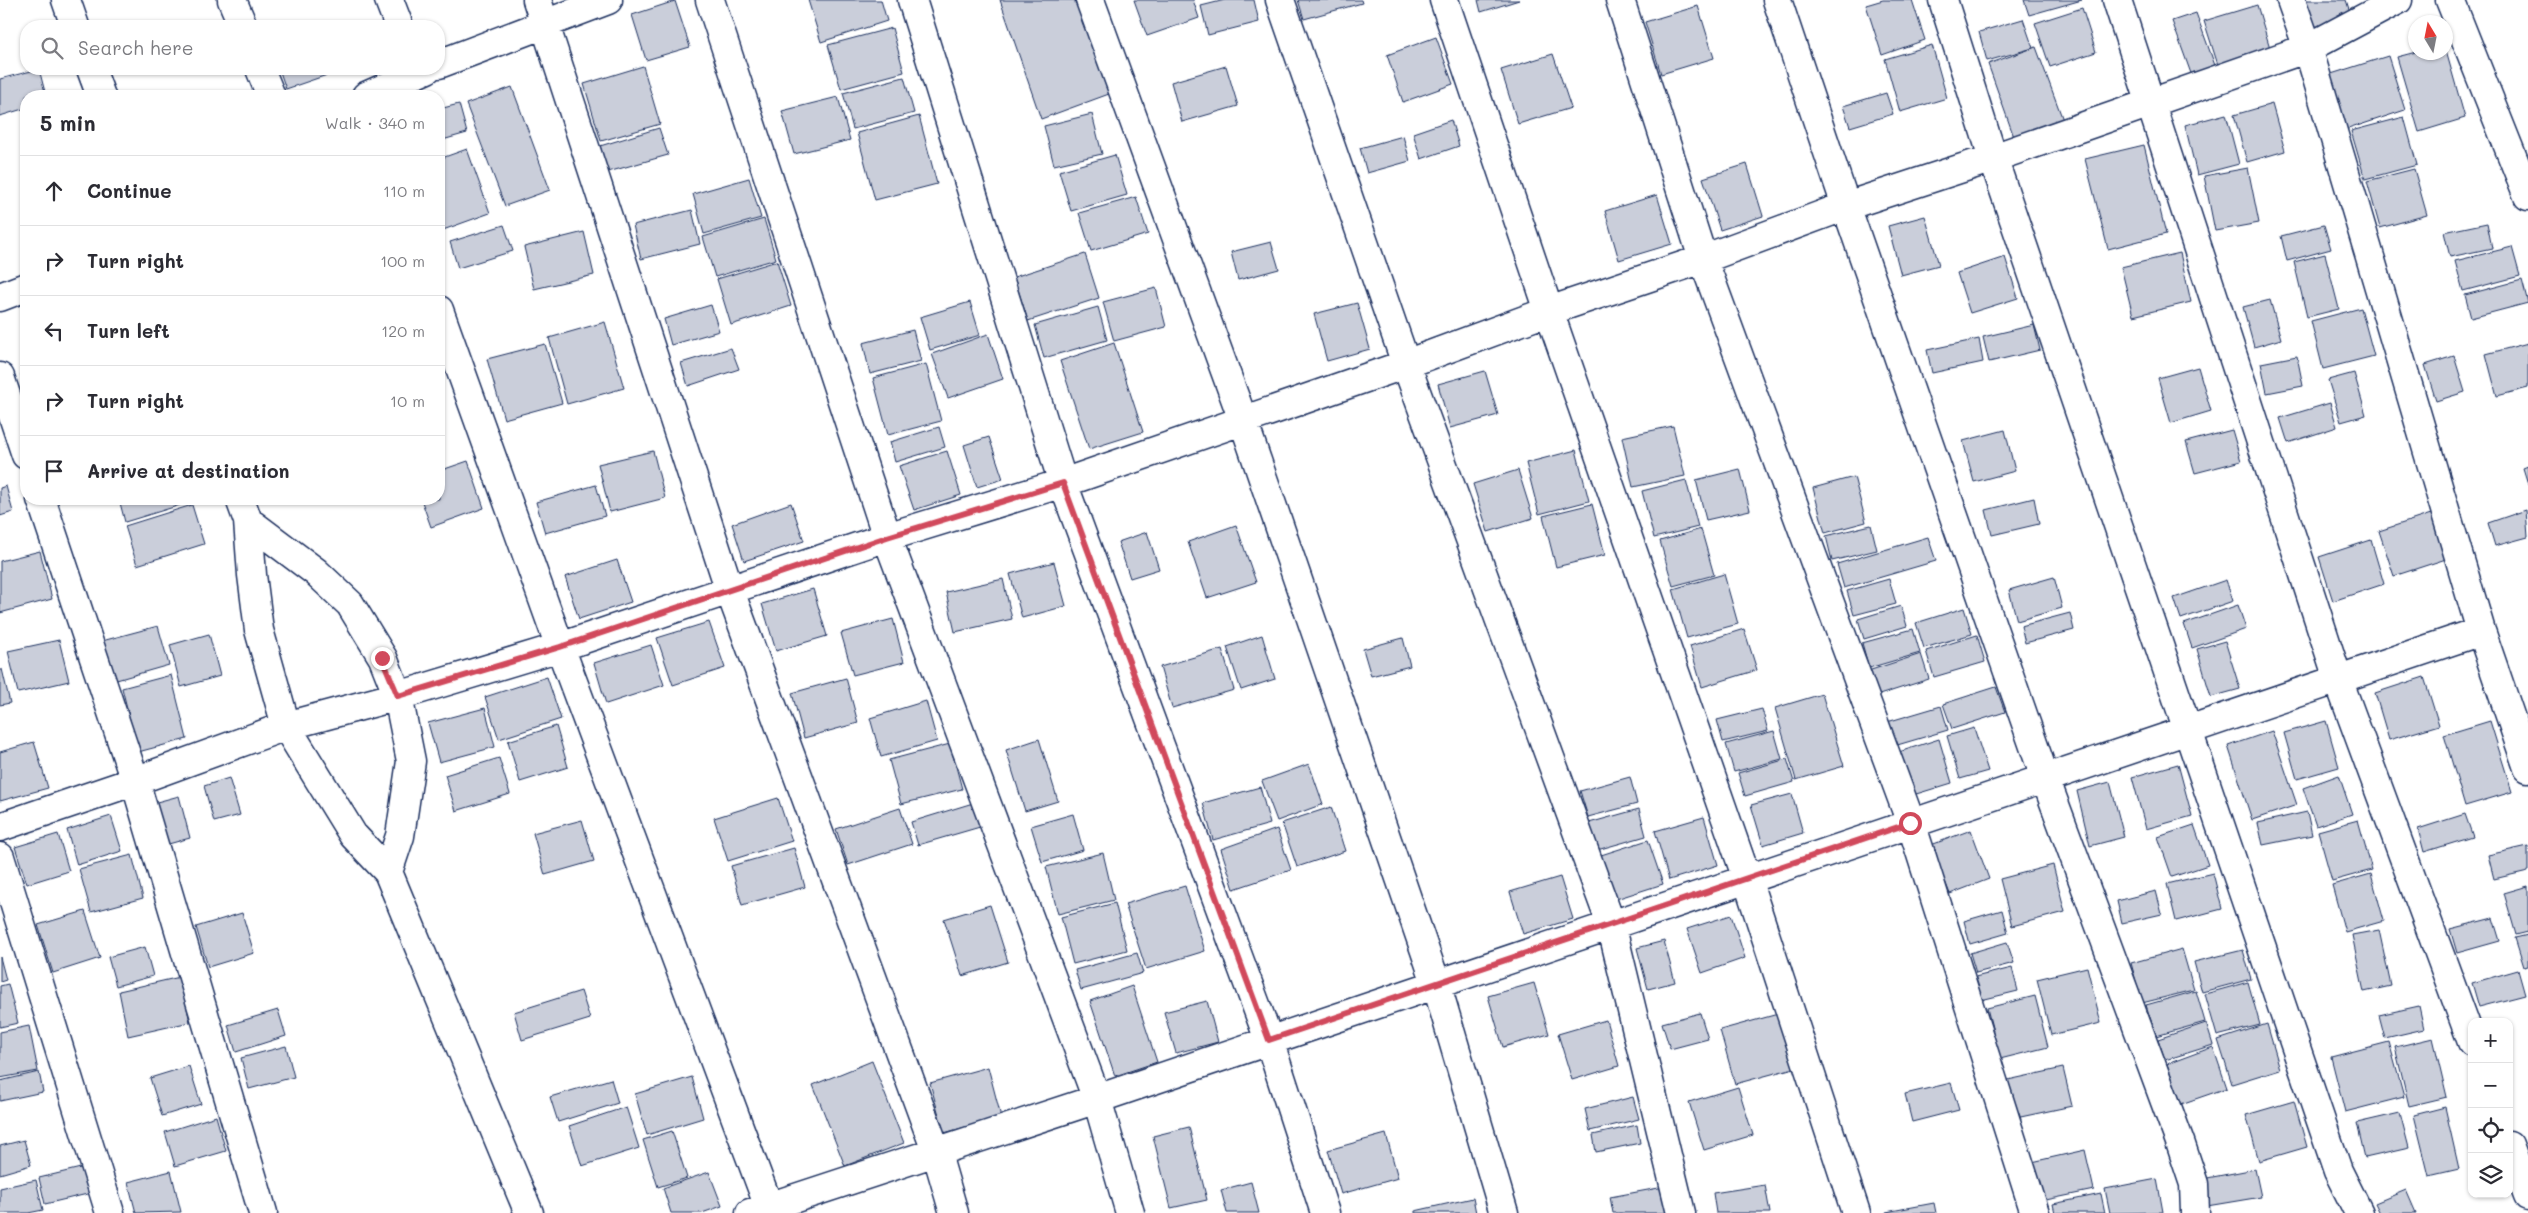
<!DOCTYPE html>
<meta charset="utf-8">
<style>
body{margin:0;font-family:Mali,sans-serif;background:#f2f2f3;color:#2b2b33}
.controls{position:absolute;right:15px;bottom:15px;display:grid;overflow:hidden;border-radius:10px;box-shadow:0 1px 4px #0004}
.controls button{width:45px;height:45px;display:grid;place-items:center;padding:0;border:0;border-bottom:1px solid #e1e1e2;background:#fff;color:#2b2b33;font:25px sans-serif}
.compass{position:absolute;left:2408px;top:15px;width:45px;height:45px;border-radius:50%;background:#fff;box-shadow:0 1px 4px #0004;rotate:350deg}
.stop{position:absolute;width:15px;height:15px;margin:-11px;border:4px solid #d1495b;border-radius:50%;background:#fff}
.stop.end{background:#d1495b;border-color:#fff;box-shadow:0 1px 5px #0008}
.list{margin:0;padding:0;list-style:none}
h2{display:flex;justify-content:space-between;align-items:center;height:65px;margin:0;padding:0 20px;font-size:21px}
h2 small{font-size:16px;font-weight:400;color:#7c7c81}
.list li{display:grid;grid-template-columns:32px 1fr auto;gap:15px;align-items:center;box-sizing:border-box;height:70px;padding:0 20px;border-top:1px solid #e1e1e2}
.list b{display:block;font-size:19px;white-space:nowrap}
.list em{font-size:16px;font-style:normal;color:#7c7c81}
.icon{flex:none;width:28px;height:28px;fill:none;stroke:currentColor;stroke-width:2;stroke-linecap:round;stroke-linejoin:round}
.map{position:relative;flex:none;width:2528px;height:1213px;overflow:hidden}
.search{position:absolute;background:#fff;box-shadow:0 1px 4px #0004;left:20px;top:20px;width:425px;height:55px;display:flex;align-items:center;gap:12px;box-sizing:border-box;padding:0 18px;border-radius:20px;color:#7c7c81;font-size:19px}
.panel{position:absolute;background:#fff;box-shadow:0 1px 4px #0004;left:20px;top:90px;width:425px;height:415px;border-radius:20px}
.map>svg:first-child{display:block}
</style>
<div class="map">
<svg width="2528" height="1213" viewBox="0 0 2528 1213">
<rect width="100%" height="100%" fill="#fff"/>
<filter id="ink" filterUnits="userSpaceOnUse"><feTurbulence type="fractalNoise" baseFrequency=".02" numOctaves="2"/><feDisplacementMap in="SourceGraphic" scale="10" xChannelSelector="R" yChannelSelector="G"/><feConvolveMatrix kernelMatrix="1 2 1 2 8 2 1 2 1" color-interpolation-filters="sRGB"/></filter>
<g filter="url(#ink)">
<path fill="#caceda" stroke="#1b2f5e" d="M808 0H881L887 21 821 42Z
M1000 0H1076L1109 94 1041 119Z
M1134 0H1193L1199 18 1147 36Z
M1225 0H1254L1259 22 1208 35 1201 6Z
M1298 0H1361L1362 3 1304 19Z
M1478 0H1519L1481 12Z
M1883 0H1912L1925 40 1882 55 1866 5Z
M2024 0H2082L2029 15Z
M2303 0H2346L2352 18 2313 29Z
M675 1 690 47 646 60 632 15Z
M2257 5 2270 48 2218 65 2204 21Z
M1698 6 1714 58 1661 74 1645 22Z
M2082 8 2096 52 2050 67 2035 23Z
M2196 13 2217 71 2193 79 2172 21Z
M2023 19 2033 48 1987 61 1979 32Z
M892 28 904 72 841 89 828 45Z
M1436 37 1453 84 1403 102 1387 55Z
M1932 45 1947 98 1900 112 1885 59Z
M2036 47 2063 120 2014 137 1988 64Z
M2446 51 2465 118 2419 132 2397 57 2416 52Z
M1553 54 1571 108 1518 124 1501 70Z
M2388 56 2405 110 2345 130 2328 75Z
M643 66 660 124 601 141 584 84Z
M1226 66 1238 106 1182 122 1171 82Z
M39 69 46 96H26V108L0 116V79Z
M279 69H325L327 75 286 89Z
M904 77 914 113 853 129 843 93Z
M512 87 550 190 505 206 466 104Z
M1886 93 1893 114 1850 127 1843 106Z
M838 97 850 140 794 154 782 111Z
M459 104 467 133 439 141V109Z
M2272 104 2285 151 2247 162 2234 115Z
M1092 114 1102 154 1054 165 1044 126Z
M2226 114 2239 164 2197 175 2185 125Z
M919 116 937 184 875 200 857 133Z
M2404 117 2417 165 2365 179 2351 131Z
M1451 120 1459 146 1421 159 1413 133Z
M659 128 668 155 608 172 600 146Z
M1403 136 1410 161 1367 173 1360 148Z
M2144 145 2166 234 2108 249 2085 159Z
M467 149 490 213 443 230 439 216V159Z
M1115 155 1127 195 1071 211 1059 171Z
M1747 164 1763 216 1720 230 1703 178Z
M2248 168 2259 223 2215 231 2204 176Z
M2414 169 2427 215 2380 228 2367 181Z
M749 178 761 218 704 234 693 194Z
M1657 195 1672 244 1619 260 1605 211Z
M1136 197 1148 234 1091 251 1079 213Z
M692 210 700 244 641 259 633 225Z
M1925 216 1939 265 1901 275 1888 226Z
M764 219 776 259 715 277 703 237Z
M2487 223 2492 248 2450 257 2444 232Z
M504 225 513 251 458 268 450 242Z
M2324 225 2331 249 2287 261 2281 236Z
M584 232 594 275 534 289 524 247Z
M1271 242 1279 269 1238 280 1231 252Z
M2512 247 2520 276 2463 291 2455 261Z
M2180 253 2191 302 2133 316 2121 267Z
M1085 254 1099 298 1028 321 1014 277Z
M2325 254 2339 309 2307 317 2294 262Z
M2005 257 2018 298 1970 313 1957 273Z
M777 261 791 306 731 325 717 279Z
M2522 280 2528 303 2471 318 2465 295Z
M1156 288 1166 327 1114 341 1103 302Z
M2270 300 2281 339 2254 347 2243 307Z
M970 302 980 335 930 350 920 317Z
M1357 303 1370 349 1327 361 1314 314Z
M711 305 719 331 671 345 664 319Z
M1098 307 1107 340 1044 358 1035 325Z
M2361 308 2374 356 2323 369 2311 321Z
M605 322 624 388 567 404 549 338Z
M2034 325 2040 350 1989 362 1983 337Z
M913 330 921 361 870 374 863 343Z
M988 334 1003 379 948 398 932 354Z
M1979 339 1983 362 1932 373 1927 350Z
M1114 343 1143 432 1089 449 1060 361Z
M2528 343V388L2497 396 2486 354Z
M545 344 562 403 504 419 487 359Z
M731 348 739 369 688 386 681 363Z
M2297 356 2303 386 2267 393 2261 363Z
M2454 356 2465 392 2436 401 2425 365Z
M926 364 941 421 888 435 873 378Z
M2198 367 2211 411 2171 423 2158 378Z
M1485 371 1498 415 1450 428 1438 384Z
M26 373V395L21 374Z
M2354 373 2366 415 2341 422 2328 380Z
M2330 403 2337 427 2288 443 2280 418Z
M1673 426 1685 476 1633 487 1622 437Z
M939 427 945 447 895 462 890 442Z
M2005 430 2015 471 1974 482 1963 441Z
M2232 430 2241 461 2195 473 2186 442Z
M989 437 1003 479 977 487 964 445Z
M1576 450 1589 501 1539 514 1526 463Z
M653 451 665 498 610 512 598 464Z
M947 451 961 495 914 510 899 466Z
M468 461 484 508 431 527 421 499H439V471Z
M2528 466V484L2523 468Z
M1740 469 1750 510 1706 520 1696 480Z
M1518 470 1533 518 1488 532 1473 484Z
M1854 477 1866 522 1825 533 1813 488Z
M1686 480 1698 527 1654 538 1642 491Z
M596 485 605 516 545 533 536 502Z
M6 486 13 512 0 516V488Z
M2034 498 2039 524 1992 535 1986 510Z
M119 499H186L187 503 125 522Z
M791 503 804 541 744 561 732 524Z
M1592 504 1605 555 1556 567 1543 516Z
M192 505 204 544 137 565 125 526Z
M2526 510 2528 537 2495 546 2488 523Z
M2434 513 2449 558 2394 576 2379 531Z
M1236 525 1256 582 1207 598 1188 542Z
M1871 525 1877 550 1832 561 1826 536Z
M1701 529 1714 575 1673 586 1660 541Z
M1147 532 1159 569 1130 578 1118 542Z
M1928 537 1936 561 1844 588 1837 564Z
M2371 540 2384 584 2333 601 2319 557Z
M40 551 52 599 0 613V561Z
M617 560 631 602 579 619 565 577Z
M1054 562 1066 606 1022 618 1010 574Z
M1724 574 1738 624 1687 638 1673 589Z
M2054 577 2062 608 2017 621 2009 590Z
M1003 579 1012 619 955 632 946 592Z
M1889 579 1896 604 1854 615 1847 591Z
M2226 580 2233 601 2181 619 2174 598Z
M813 589 827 636 776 651 762 604Z
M2238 605 2246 629 2192 648 2184 624Z
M1901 606 1907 626 1864 639 1858 619Z
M1964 608 1972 634 1924 648 1916 623Z
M2070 613 2074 630 2025 643 2021 626Z
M893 619 904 662 853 675 841 633Z
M709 622 725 668 673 685 657 638Z
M158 626 169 665 113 681 102 641Z
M1744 629 1757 670 1702 687 1690 646Z
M1913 629 1920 653 1869 668 1862 643Z
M209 634 220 676 181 687 170 645Z
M1262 635 1275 679 1241 690 1227 647Z
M1977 635 1985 662 1934 677 1926 651Z
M1403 638 1410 666 1371 676 1363 649Z
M59 640 69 681 18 693 8 651Z
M2225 641 2240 689 2211 697 2197 649Z
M651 645 664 685 606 704 594 663Z
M1222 649 1234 690 1172 708 1160 667Z
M1921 654 1929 679 1876 696 1868 671Z
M2 669 10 703 0 705V670Z
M171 675 187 739 138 752 122 688Z
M547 677 561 719 499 739 485 697Z
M2424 677 2439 725 2389 740 2375 693Z
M846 678 858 723 804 738 792 693Z
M1996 687 2005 712 1952 729 1943 704Z
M1822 694 1844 766 1796 780 1775 708Z
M926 701 937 741 881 757 870 718Z
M1941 706 1948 730 1894 746 1887 722Z
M485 708 495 747 439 762 428 723Z
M1762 709 1768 731 1723 742 1717 720Z
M2326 721 2339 767 2297 779 2284 733Z
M2490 721 2512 792 2465 806 2444 735Z
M556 726 568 767 520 782 508 741Z
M1974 728 1988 771 1960 779 1947 736Z
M1774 731 1782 759 1734 772 1726 744Z
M2272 731 2297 805 2252 820 2228 746Z
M1039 739 1058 801 1025 811 1006 750Z
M1939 739 1952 783 1913 795 1899 752Z
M34 742 48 788 0 801V752Z
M950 744 962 789 901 804 889 760Z
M499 758 510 794 456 811 445 775Z
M1787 759 1794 782 1745 796 1738 773Z
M1309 764 1323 804 1277 821 1262 781Z
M2178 764 2192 816 2146 829 2132 777Z
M2339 775 2352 814 2316 826 2303 788Z
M1630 777 1637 804 1588 817 1580 791Z
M229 778 240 815 214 822 204 786Z
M2110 782 2124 837 2090 846 2077 791Z
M1260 787 1270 824 1213 840 1203 803Z
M1792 794 1803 833 1763 845 1751 805Z
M179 796 190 838 165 845 153 803Z
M778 798 792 841 728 861 714 818Z
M973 803 980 827 918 845 911 822Z
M1331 807 1345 851 1297 867 1282 823Z
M900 808 912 844 848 865 836 829Z
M1639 809 1646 836 1597 850 1589 823Z
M2307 812 2312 835 2263 845 2258 823Z
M1073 814 1083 850 1042 862 1031 826Z
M2465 814 2473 837 2424 852 2418 829Z
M111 816 122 851 77 865 67 830Z
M1704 817 1718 865 1669 880 1655 831Z
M582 820 594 861 545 875 533 833Z
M2358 820 2372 870 2332 881 2318 831Z
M2194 825 2208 865 2172 877 2158 837Z
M1277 829 1291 870 1234 889 1221 849Z
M1971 830 1989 879 1950 894 1931 845Z
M58 834 69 871 27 884 15 847Z
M1648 840 1663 884 1616 899 1601 855Z
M2528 846V871L2494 879 2488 855Z
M794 848 805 887 742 905 731 866Z
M1103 853 1114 900 1058 914 1046 867Z
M132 855 143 898 91 912 79 869Z
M2053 865 2065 912 2012 926 2000 879Z
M2213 873 2222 909 2176 921 2167 884Z
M2371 874 2384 921 2345 932 2332 885Z
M1560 877 1573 919 1523 934 1510 892Z
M1185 886 1205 951 1146 969 1125 904Z
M2528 886V932L2516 935 2504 893Z
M2156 891 2162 914 2122 923 2117 901Z
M1115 903 1127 950 1073 964 1061 917Z
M990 905 1008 962 962 976 944 919Z
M2002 910 2008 933 1970 944 1964 921Z
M85 911 100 958 53 973 38 925Z
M242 913 254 953 208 967 196 927Z
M1731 915 1745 958 1702 973 1687 929Z
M2493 918 2500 941 2457 953 2450 929Z
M2379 930 2391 986 2364 992 2352 935Z
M2528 935V966L2524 967 2515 938Z
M1664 941 1675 982 1648 989 1637 948Z
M2007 942 2014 963 1976 973 1970 953Z
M145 947 153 976 116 986 108 957Z
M2182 949 2194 990 2142 1003 2131 963Z
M2243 950 2251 979 2202 992 2194 962Z
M1137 953 1143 973 1081 990 1075 970Z
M0 957 6 980 0 982Z
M2087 967 2101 1023 2051 1035 2037 979Z
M2012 968 2018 991 1981 1000 1975 977Z
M2518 970 2525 995 2479 1007 2472 983Z
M180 977 190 1022 128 1036 119 991Z
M2248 982 2260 1025 2217 1036 2205 994Z
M1534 983 1549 1034 1503 1047 1488 996Z
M8 984 18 1023 0 1027V986Z
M1132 986 1157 1062 1115 1076 1090 1001Z
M581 991 590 1019 522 1040 514 1012Z
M2196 991 2205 1022 2156 1036 2146 1005Z
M2035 996 2048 1047 2000 1059 1987 1008Z
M1207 1001 1218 1042 1176 1053 1164 1012Z
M2419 1006 2424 1029 2385 1038 2379 1015Z
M278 1010 286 1036 236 1052 228 1025Z
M1700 1013 1708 1039 1670 1049 1662 1023Z
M1778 1014 1794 1068 1735 1084 1720 1030Z
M1606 1020 1619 1066 1572 1080 1558 1034Z
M2206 1023 2213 1045 2165 1060 2158 1039Z
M2267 1024 2280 1069 2232 1084 2218 1040Z
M29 1026 38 1071 0 1078V1032Z
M2433 1038 2447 1097 2409 1106 2395 1047Z
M2389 1042 2404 1097 2345 1112 2331 1057Z
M286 1046 294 1077 249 1089 241 1058Z
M2213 1047 2227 1088 2181 1104 2167 1064Z
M872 1061 904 1143 845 1166 813 1085Z
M189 1066 201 1104 162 1116 150 1078Z
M988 1067 1001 1117 944 1133 930 1083Z
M2063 1068 2072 1106 2016 1118 2008 1080Z
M39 1072 43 1092 0 1101V1081Z
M692 1077 703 1118 647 1135 635 1094Z
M611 1079 618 1103 558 1122 550 1097Z
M1951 1083 1959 1110 1912 1122 1905 1094Z
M1738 1087 1753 1135 1704 1150 1689 1102Z
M1633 1097 1639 1119 1590 1131 1585 1109Z
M2294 1101 2307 1147 2259 1161 2246 1115Z
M626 1107 639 1148 582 1166 569 1126Z
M2445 1107 2459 1169 2429 1176 2414 1115Z
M2400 1113 2409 1148 2365 1158 2357 1123Z
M216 1116 226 1151 175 1166 165 1132Z
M1637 1125 1640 1143 1596 1152 1593 1135Z
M1189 1127 1207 1200 1171 1208 1153 1136Z
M672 1131 687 1178 658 1187 643 1140Z
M1386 1134 1398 1178 1341 1194 1328 1150Z
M24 1140 31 1165 0 1174V1146Z
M2085 1150 2094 1190 2041 1201 2032 1162Z
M89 1166 96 1192 45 1204 39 1178Z
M2255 1169 2261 1197 2207 1206 2202 1179Z
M171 1171 181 1212 136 1213 128 1182Z
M709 1172 722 1206 702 1213H671L663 1188Z
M2157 1179 2163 1212 2110 1213 2105 1189Z
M36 1180 43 1210 28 1213H0V1188Z
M1251 1182 1259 1213H1227L1221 1190Z
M1765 1185 1770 1213H1716L1713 1193Z
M1664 1187 1669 1213H1613L1610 1197Z
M2406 1190 2416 1213H2380L2375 1203Z
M2101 1194 2105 1213H2055L2053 1204Z
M1473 1198 1476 1213H1415V1211Z
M1934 1203 1936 1213H1886V1212Z"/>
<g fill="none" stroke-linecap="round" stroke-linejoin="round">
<defs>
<path id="minor" d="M66 0 75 26
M232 0 243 26
M389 0 399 26
M537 0 730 591 936 1151 954 1213
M710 0 887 537 1097 1099 1130 1213
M912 0 1063 483 1269 1040 1325 1213
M1090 0 1243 420 1436 983 1504 1213
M1280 0 1406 364 1611 924 1681 1213
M1444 0 1549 311 1747 879 1856 1213
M1620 0 1703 259 1911 823 2035 1213
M1777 0 1846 206 2045 778 2180 1142 2194 1184 2195 1213
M1943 0 1993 158 2338 1171 2359 1213
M2117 0 2338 679 2472 1042
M2291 0 2308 48 2481 631 2528 768
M2450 0 2528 196
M439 64 608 0
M91 69 101 96
M260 69 271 96
M366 96 427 69
M0 297 26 287
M439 310 560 647 769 1207
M0 377 26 455
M41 499 135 781 263 1213
M240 499 248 521 252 575 259 630 286 726 353 835 388 872 400 836 411 761 398 696 383 658 350 604 316 572 248 521
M0 827 135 781 286 726 398 696 560 647 887 537 1063 483 1406 364 1549 311 1703 259 1846 206 1993 158 2308 48 2398 0
M0 857 110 1213
M388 872 529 1213
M2509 1145 2528 1196
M750 1213 1097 1099 2481 631"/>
</defs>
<use href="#minor" stroke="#1b2f5e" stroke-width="31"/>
<use href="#minor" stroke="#fff" stroke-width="28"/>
</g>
</g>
<g fill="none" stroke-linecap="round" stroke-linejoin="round" filter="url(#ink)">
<path stroke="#d1495b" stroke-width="6" d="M382 658 398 696 560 647 887 537 1063 483 1269 1040 1910 823"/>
</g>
</svg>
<div class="controls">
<button>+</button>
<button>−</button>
<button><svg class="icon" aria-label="locate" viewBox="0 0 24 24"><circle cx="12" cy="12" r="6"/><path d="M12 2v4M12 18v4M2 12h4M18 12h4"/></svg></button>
<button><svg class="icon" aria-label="layers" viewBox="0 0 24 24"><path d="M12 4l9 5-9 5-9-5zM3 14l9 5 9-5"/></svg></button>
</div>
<svg class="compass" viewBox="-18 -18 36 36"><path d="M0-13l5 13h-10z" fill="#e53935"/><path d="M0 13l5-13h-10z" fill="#7c7c81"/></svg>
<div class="stop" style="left:1910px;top:823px"></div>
<div class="stop end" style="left:382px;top:658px"></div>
<div class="search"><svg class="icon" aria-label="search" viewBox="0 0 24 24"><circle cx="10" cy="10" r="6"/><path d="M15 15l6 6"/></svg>Search here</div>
<section class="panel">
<h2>5 min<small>Walk · 340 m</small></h2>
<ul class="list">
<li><svg class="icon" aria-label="ahead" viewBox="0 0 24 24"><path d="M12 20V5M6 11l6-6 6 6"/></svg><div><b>Continue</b></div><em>110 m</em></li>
<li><svg class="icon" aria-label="right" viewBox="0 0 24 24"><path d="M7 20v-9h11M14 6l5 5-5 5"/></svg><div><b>Turn right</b></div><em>100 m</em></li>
<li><svg class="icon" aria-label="left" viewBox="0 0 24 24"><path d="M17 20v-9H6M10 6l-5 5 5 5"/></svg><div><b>Turn left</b></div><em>120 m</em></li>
<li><svg class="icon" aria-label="right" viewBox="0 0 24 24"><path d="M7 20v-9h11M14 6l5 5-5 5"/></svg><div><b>Turn right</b></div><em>10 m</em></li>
<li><svg class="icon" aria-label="arrive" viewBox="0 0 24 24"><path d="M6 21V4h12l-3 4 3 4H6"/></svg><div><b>Arrive at destination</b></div></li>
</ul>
</section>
</div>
